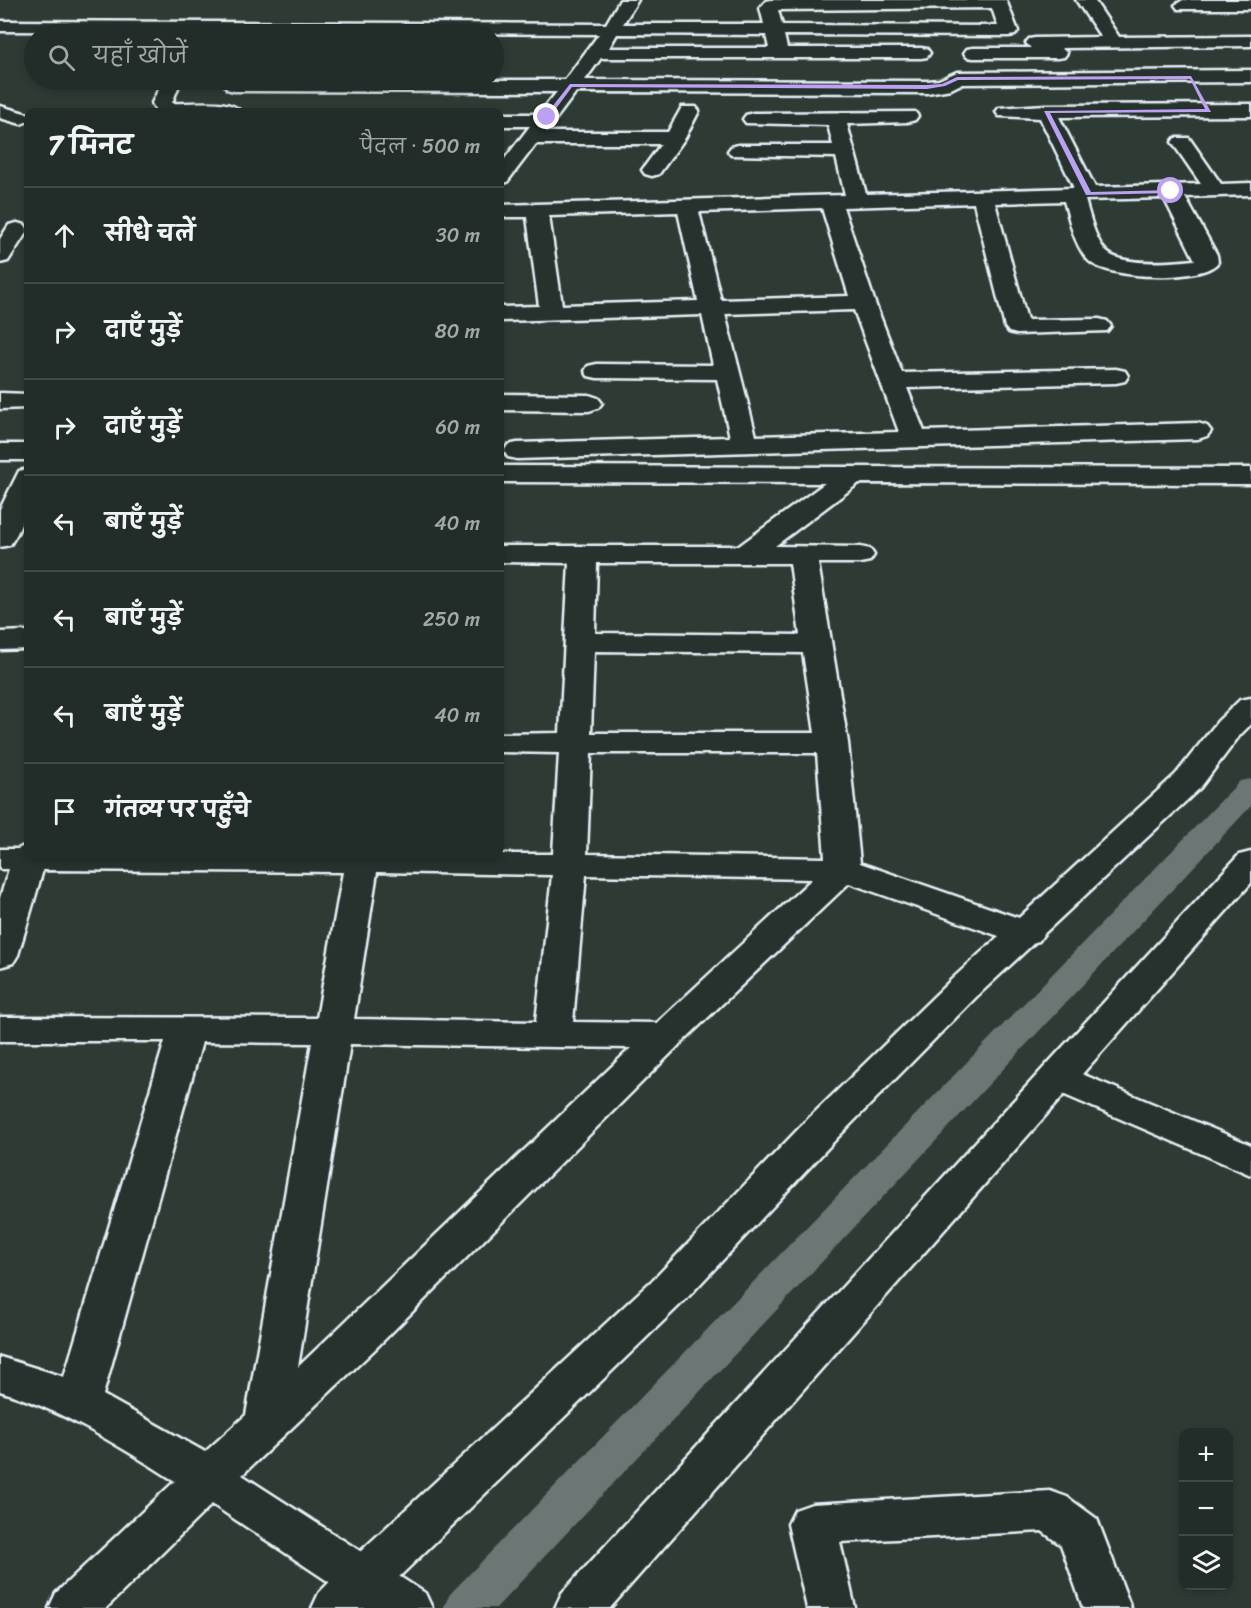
<!DOCTYPE html>
<html lang="hi">
<meta charset="utf-8">
<style>
body{margin:0;font-family:Sriracha,"Playpen Sans Deva",sans-serif;background:#2e3834;color:#f1f3f6}
.controls{position:absolute;right:18px;bottom:18px;display:grid;overflow:hidden;border-radius:12px;box-shadow:0 3px 9px #0003}
.controls button{width:54px;height:54px;display:grid;place-items:center;padding:0;border:0;border-bottom:2px solid #3f4845;background:#222c28;color:#f1f3f6;font:30px sans-serif}
.stop{position:absolute;width:18px;height:18px;margin:-14px;border:4px solid #bca0f2;border-radius:50%;background:#fff}
.stop.end{background:#bca0f2;border-color:#fff;box-shadow:0 2px 6px #0008}
.list{margin:0;padding:0;list-style:none}
h2{display:flex;justify-content:space-between;align-items:center;height:78px;margin:0;padding:0 24px;font-size:26px}
h2 small{font-size:20px;font-weight:400;color:#a2a7a8}
.list li{display:grid;grid-template-columns:39px 1fr auto;gap:18px;align-items:center;box-sizing:border-box;height:96px;padding:0 24px;border-top:2px solid #3f4845}
.list b{display:block;font-size:22px;white-space:nowrap}
.list em{font-size:20px;font-style:normal;color:#a2a7a8}
.icon{flex:none;width:33px;height:33px;fill:none;stroke:currentColor;stroke-width:2;stroke-linecap:round;stroke-linejoin:round}
.map{position:relative;flex:none;width:1251px;height:1608px;overflow:hidden}
.search{position:absolute;background:#222c28;box-shadow:0 3px 9px #0003;left:24px;top:24px;width:480px;height:66px;display:flex;align-items:center;gap:15px;box-sizing:border-box;padding:0 21px;border-radius:33px;color:#a2a7a8;font-size:22px}
.panel{position:absolute;background:#222c28;box-shadow:0 3px 9px #0003;left:24px;top:108px;width:480px;height:750px;border-radius:12px}
.map>svg:first-child{display:block}
</style>
<div class="map">
<svg width="1251" height="1608" viewBox="0 0 1251 1608">
<rect width="100%" height="100%" fill="#2e3b35"/>
<filter id="ink" filterUnits="userSpaceOnUse"><feTurbulence type="fractalNoise" baseFrequency=".0167" numOctaves="2"/><feDisplacementMap in="SourceGraphic" scale="12" xChannelSelector="R" yChannelSelector="G"/><feConvolveMatrix kernelMatrix="1 2 1 2 8 2 1 2 1" color-interpolation-filters="sRGB"/></filter>
<g filter="url(#ink)">
<g fill="none" stroke-linecap="round" stroke-linejoin="round">
<path fill="#6b7775" fill-rule="evenodd" d="M1251 779V806L496 1608H443L450 1594 1240 781Z"/>
<defs>
<path id="street" d="M620 0H638L623 24H764L760 8 766 1 771 0H1006L1018 31 1015 35 1009 36 784 35 787 48H921L927 49 930 53 927 57 921 58H601L585 80 927 81 939 80 957 72 1251 70V82L961 84 951 89 927 93 576 92 546 132H668L682 107H696L699 111 685 138 659 174 652 176 645 174 642 170 661 144H536L507 182 500 184V165L530 126H500V114H539L557 92 234 91 227 89 225 85 227 81 233 80H565L599 34 0 31V21L606 24ZM992 8 998 26 782 25 778 10ZM617 34 766 35 769 48H609Z
M1076 0H1094L1119 37 1251 36V46L1061 48 1067 53 1064 57 1058 58H973L967 57 964 53 967 49 973 48H1031L1026 43 1029 39 1035 38 1101 37Z
M1183 0H1251V9H1178L1175 5Z
M163 80H181L172 103C189 105 230 97 241 112L156 111 152 103Z
M1251 104V116L1059 117 1095 187 1201 184 1172 142 1175 138H1189L1221 184 1251 183V195L1185 197 1217 255 1218 262C1203 283 1107 279 1089 261 1074 246 1070 220 1064 201L995 203 1027 320 1099 319 1107 321 1111 326 1107 331 1017 334 1009 332 1005 327 974 203 843 207 875 303 902 373 1116 369 1125 371 1128 376 1125 381 1116 383 907 388 924 431 1198 423 1207 426 1211 431 1207 436 1198 439 517 459 508 457 504 451 508 445 517 443 730 437 717 379 597 378 588 376 585 371 588 366 597 364 713 365 702 315 500 321V307L539 306 527 217H500V205L845 195 836 157 731 155 728 151 731 147 738 145H833L828 125 746 123 743 119 746 115 753 113 915 112 918 116 915 120 908 122 847 124 866 194 1074 188 1040 118 999 116 996 112 999 108 1046 105ZM1164 198 1195 260C1175 262 1117 268 1104 249 1094 236 1090 216 1085 200ZM822 208 849 296 721 300 699 212ZM678 212 698 301 562 305 549 216ZM854 310 899 432 756 436 725 314Z
M0 106 28 114V121L21 124 0 118Z
M17 223 25 225 28 230 8 261 0 263V239L9 225Z
M0 393 28 394V408L0 409Z
M500 394 589 395 598 398 602 403 598 408 589 411 500 410Z
M0 444H28V460H0Z
M500 466 1251 468V484L859 483 775 546 860 547 870 549 874 555 870 561 860 563H818L848 743 860 863 1039 925 1044 933 1039 941 1026 944 1013 941 849 883 679 1045 375 1349 242 1475 425 1593 432 1608H368L212 1504 106 1608H49L56 1593 175 1481C119 1446 63 1410 0 1391V1357L64 1377 165 1041H0V1017L317 1018 343 872 43 870 18 955 13 963 0 967V898L9 869H0V849H18L28 844V854H553L559 753 500 752V734L560 733 569 563 500 562V546H739L825 483 500 482ZM597 563H790L800 635 595 633ZM594 651 803 653 815 733H591ZM591 753H817L825 858 587 854ZM377 872 552 875 536 1022 354 1019ZM586 875 812 879 657 1023 573 1022ZM202 1042 312 1043 246 1415 205 1452 103 1395ZM350 1044 631 1048 298 1367Z
M28 469C31 496 26 522 10 545L0 547V509L19 471Z
M28 631V649L0 650V632Z
M1058 1064 1251 1145V1175L1044 1086 1039 1077 1044 1068Z
M1050 1491 1067 1497 1097 1519 1131 1608H1083L1061 1545 1042 1531 840 1542 855 1608H807L788 1524 795 1510 812 1504Z"/>
<path id="secondary" d="M1251 698V724L1240 735 1200 788 976 997 837 1138 687 1298 367 1608H312L319 1593 347 1564 657 1276 809 1118 950 981 1176 774 1218 721 1240 700Z
M1251 852V883L610 1608H555L562 1593 1239 855Z"/>
</defs>
<use href="#street" stroke="#e8f1f8" stroke-width="5"/>
<use href="#secondary" stroke="#e8f1f8" stroke-width="5"/>
<use href="#street" fill="#26332d" fill-rule="evenodd"/>
<use href="#secondary" fill="#26332d" fill-rule="evenodd"/>
</g>
</g>
<path fill="#bca0f2" d="M1191 76 1211 112 1050 113 1091 192 1173 190 1171 193 1086 195 1044 111 1205 109 1190 79 958 80 945 86 927 89 572 87 549 118 544 117 570 84 927 85 942 84 957 77Z"/>
</svg>
<div class="controls">
<button>+</button>
<button>−</button>
<button><svg class="icon" aria-label="layers" viewBox="0 0 24 24"><path d="M12 4l9 5-9 5-9-5zM3 14l9 5 9-5"/></svg></button>
</div>
<div class="stop" style="left:1171px;top:191px"></div>
<div class="stop end" style="left:547px;top:117px"></div>
<div class="search"><svg class="icon" aria-label="search" viewBox="0 0 24 24"><circle cx="10" cy="10" r="6"/><path d="M15 15l6 6"/></svg>यहाँ खोजें</div>
<section class="panel">
<h2>7 मिनट<small>पैदल · 500 m</small></h2>
<ul class="list">
<li><svg class="icon" aria-label="ahead" viewBox="0 0 24 24"><path d="M12 20V5M6 11l6-6 6 6"/></svg><div><b>सीधे चलें</b></div><em>30 m</em></li>
<li><svg class="icon" aria-label="right" viewBox="0 0 24 24"><path d="M7 20v-9h11M14 6l5 5-5 5"/></svg><div><b>दाएँ मुड़ें</b></div><em>80 m</em></li>
<li><svg class="icon" aria-label="right" viewBox="0 0 24 24"><path d="M7 20v-9h11M14 6l5 5-5 5"/></svg><div><b>दाएँ मुड़ें</b></div><em>60 m</em></li>
<li><svg class="icon" aria-label="left" viewBox="0 0 24 24"><path d="M17 20v-9H6M10 6l-5 5 5 5"/></svg><div><b>बाएँ मुड़ें</b></div><em>40 m</em></li>
<li><svg class="icon" aria-label="left" viewBox="0 0 24 24"><path d="M17 20v-9H6M10 6l-5 5 5 5"/></svg><div><b>बाएँ मुड़ें</b></div><em>250 m</em></li>
<li><svg class="icon" aria-label="left" viewBox="0 0 24 24"><path d="M17 20v-9H6M10 6l-5 5 5 5"/></svg><div><b>बाएँ मुड़ें</b></div><em>40 m</em></li>
<li><svg class="icon" aria-label="arrive" viewBox="0 0 24 24"><path d="M6 21V4h12l-3 4 3 4H6"/></svg><div><b>गंतव्य पर पहुँचे</b></div></li>
</ul>
</section>
</div>
